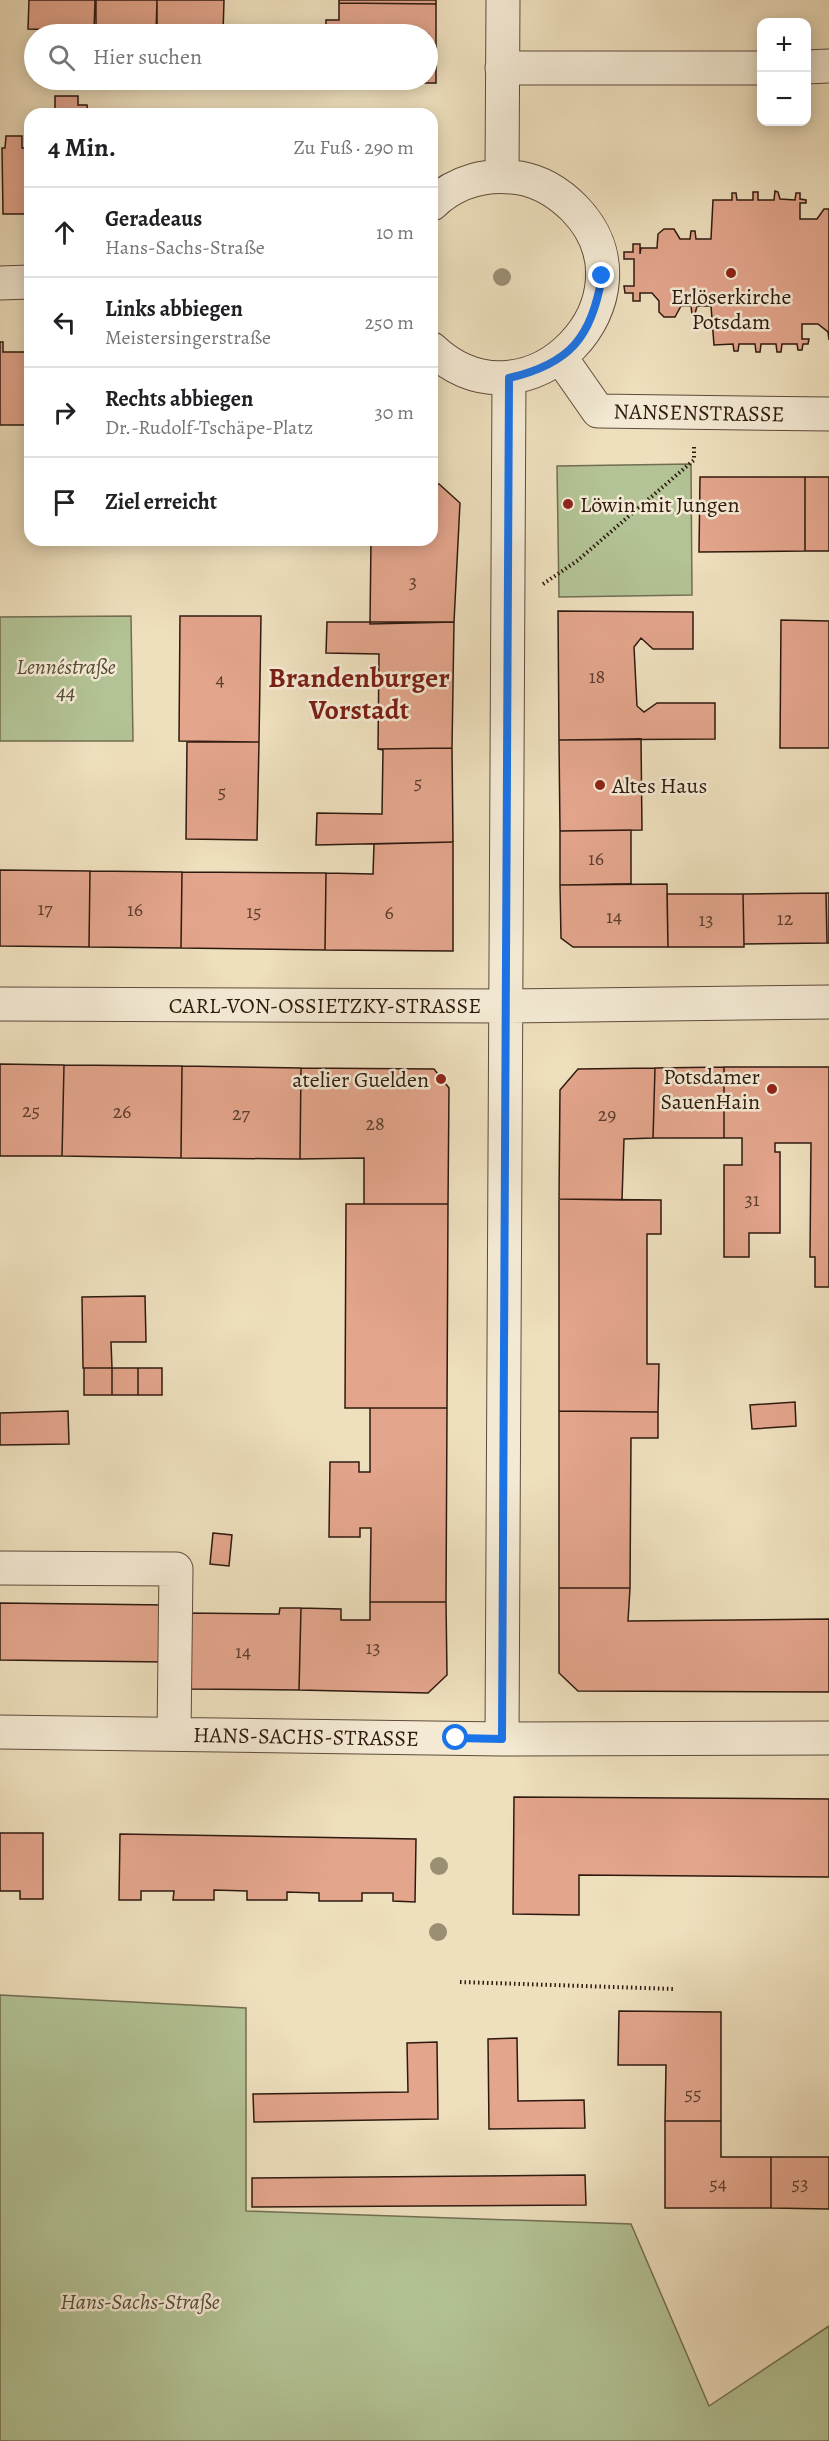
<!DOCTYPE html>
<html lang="de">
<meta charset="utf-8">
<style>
body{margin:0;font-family:Alegreya,serif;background:#f2f2f2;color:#202124}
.controls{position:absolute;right:18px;top:18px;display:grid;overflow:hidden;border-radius:12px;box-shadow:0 3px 15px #0003}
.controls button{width:54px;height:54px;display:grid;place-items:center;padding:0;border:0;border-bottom:2px solid #e0e0e0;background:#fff;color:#202124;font:30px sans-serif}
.stop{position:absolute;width:18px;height:18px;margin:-14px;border:4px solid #1a73e8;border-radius:50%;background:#fff}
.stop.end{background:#1a73e8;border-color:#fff;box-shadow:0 2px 6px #0008}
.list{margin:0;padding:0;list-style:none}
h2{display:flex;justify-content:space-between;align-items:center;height:78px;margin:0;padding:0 24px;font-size:26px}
h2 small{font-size:20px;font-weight:400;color:#757577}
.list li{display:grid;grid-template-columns:39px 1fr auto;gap:18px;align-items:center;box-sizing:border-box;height:90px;padding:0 24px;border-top:2px solid #e0e0e0}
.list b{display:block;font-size:22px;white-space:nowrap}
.list p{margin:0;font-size:20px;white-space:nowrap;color:#757577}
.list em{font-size:20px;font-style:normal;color:#757577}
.icon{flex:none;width:33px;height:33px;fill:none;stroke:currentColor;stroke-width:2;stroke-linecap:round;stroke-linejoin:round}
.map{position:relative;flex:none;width:829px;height:2441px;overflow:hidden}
.search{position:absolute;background:#fff;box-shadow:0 3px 15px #0003;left:24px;top:24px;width:414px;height:66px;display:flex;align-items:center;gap:15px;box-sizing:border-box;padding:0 21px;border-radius:33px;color:#757577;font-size:22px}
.panel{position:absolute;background:#fff;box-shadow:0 3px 15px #0003;left:24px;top:108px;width:414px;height:438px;border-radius:18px}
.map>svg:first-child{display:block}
</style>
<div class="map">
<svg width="829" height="2441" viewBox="0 0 829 2441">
<rect width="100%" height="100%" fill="#eedfbd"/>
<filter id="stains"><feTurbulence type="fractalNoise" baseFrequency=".00333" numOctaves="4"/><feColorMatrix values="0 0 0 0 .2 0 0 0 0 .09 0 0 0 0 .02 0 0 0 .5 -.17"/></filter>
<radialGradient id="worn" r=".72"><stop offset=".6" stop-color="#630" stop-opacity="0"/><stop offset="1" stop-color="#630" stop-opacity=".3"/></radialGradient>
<path fill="#b3c395" stroke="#716e52" stroke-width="1.5" d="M691 464 692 595 559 597 557 466Z
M131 616 133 741H0V617Z
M0 1995 246 2008V2211L631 2224 709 2406 829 2326V2441H0Z"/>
<path fill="#e3a58c" stroke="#2f1a0f" stroke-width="1.5" d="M29 0H95L94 31 28 29Z
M96 0H157V34H96Z
M157 0H224L223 34H156Z
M339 0H436V4L339 3Z
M339 3 436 4V83H393V80H428V34H326V20H339Z
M326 80H368V83H326Z
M55 96H78V105H87L88 114H55Z
M6 136H22V148H30V214H3L2 148H5Z
M775 191 778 192 780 199 795 200 796 193H800V199L806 200V203H800V219H817L824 209H829V340L828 332 818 324H802V339H809L808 344H803L802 350H798L797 344H782L781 352H777L776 344H761L760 352H756L755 344H739L738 351H734L733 344 714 345 711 306H697L695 314H692L691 306H681L675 317H664L659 312V301L652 293H640V301H633V293H625L624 286H634V259H624V252H633V244H640V254L641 248H657L658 234 664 229H674L680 239H690L691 231H695L696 239H711L713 200H732V193H736L737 200H753V192H758V200H774Z
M0 342H3V352H30V425H0Z
M700 477H805V551L699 552Z
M805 477H829V551H805Z
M432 484H439L460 503 454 622 370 624 371 540H432Z
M558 611 693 612V649H653L641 638 634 647 637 706 644 712 657 703H715V739L559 740Z
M180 616H261L259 742 179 741Z
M781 620 829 621V748H780Z
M327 622H454L452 748 378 749 379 654 326 653Z
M641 739 642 830 560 831 559 740Z
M187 742H259L257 840 186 839Z
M452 748 453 842 316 845 317 813 382 814 383 750 378 749Z
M631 830V884L560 885V831Z
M453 842V951L325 950 326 873 373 874 374 844Z
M0 870 90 871 89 947 0 946Z
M90 871 182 872 181 948 89 947Z
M182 872 326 873 325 950 181 948Z
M667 884 668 947H573L561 938 560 885Z
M826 893 827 943 744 944 743 894Z
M826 893H829V943H827Z
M667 894H743L744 947H668Z
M0 1064 64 1065 62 1156H0Z
M64 1065 182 1066 181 1158 62 1156Z
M182 1066 301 1068 300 1159 181 1158Z
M724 1067H829V1287H815V1257H810L811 1143H775V1152H780V1233H749V1257H724V1165H742V1138H724Z
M724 1067V1138H653L655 1068Z
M301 1068 434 1069 449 1088 448 1204H364V1158L300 1159Z
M655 1068 653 1138 624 1139 622 1200 559 1199 560 1090 578 1069Z
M559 1199 661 1200V1234H647V1364H659L658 1412 559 1411Z
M346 1204H448L447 1408H345Z
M145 1296 146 1342H111L112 1368H83L82 1297Z
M84 1368H112V1395H84Z
M112 1368H138V1395H112Z
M138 1368H162V1395H138Z
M795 1402 796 1426 752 1429 750 1405Z
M370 1408H447L446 1602H370L371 1528H360V1537H329L330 1462H359V1472H370Z
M68 1411 69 1444 0 1445V1413Z
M559 1411 658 1412V1438H631L630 1588H559Z
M213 1533 232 1535 229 1566 210 1564Z
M559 1588H630L628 1621 829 1619V1692L578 1691 559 1673Z
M370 1602H446L447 1675 428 1693 299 1690 301 1608 341 1609V1620H370Z
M0 1603 167 1605 166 1662 0 1660Z
M280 1608H301L299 1690 185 1689 186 1613 279 1614Z
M514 1797 829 1799V1877L579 1875V1915L513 1914Z
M0 1833H43V1899H20V1891H0Z
M120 1834 416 1839 415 1902 393 1901V1893H362V1901H319V1893L287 1892V1900H247V1891L214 1890V1900H173L174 1891H141V1900H119Z
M619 2011 721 2012V2121H665L666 2065H618Z
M517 2038 518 2101 584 2100 585 2128 489 2129 488 2039Z
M437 2042 438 2119 254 2122 253 2094 408 2092 407 2043Z
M665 2121H721V2157H771V2208H665Z
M771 2157H829V2209L771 2208Z
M585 2175 586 2205 252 2207V2178Z"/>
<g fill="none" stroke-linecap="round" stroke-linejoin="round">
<defs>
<path id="minor" d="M806 67 829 66
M502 68H762
M502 175 503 0
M432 204C456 181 487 173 520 178 542 182 559 193 574 208 662 297 528 439 432 349
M0 283 30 282
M561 358 598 411 829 414
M0 1004 505 1006 829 1002
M0 1568 176 1569 174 1734
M0 1732 502 1739 829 1738
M502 1739 509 378"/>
</defs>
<use href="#minor" stroke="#5f4b3a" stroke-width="35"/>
<path stroke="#2f1a0f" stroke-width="4" stroke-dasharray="1.5 3" stroke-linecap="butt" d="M543 584 577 561 694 460V447
M460 1982 675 1989"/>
<use href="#minor" stroke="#f4ead4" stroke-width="33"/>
</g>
<g fill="#9b8f73">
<circle cx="502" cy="277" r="9"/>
<circle cx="439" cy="1866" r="9"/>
<circle cx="438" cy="1932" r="9"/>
</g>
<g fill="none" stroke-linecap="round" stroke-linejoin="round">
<path stroke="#1a73e8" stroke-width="8" d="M456 1738 502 1739 509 378C570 364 592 337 602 276"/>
</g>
<g fill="#8f2418" stroke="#f4ead4" stroke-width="2">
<circle cx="731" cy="273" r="6"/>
<circle cx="568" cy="504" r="6"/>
<circle cx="600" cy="785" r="6"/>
<circle cx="441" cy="1079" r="6"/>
<circle cx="772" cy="1089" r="6"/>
</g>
<g text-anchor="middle" stroke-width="5" stroke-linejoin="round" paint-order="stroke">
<g font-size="20" fill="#5c3d2e">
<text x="413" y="588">3</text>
<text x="597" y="683">18</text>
<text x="220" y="686">4</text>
<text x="418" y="789">5</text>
<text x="222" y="798">5</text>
<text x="596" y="865">16</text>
<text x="45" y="915">17</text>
<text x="135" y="916">16</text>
<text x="254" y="918">15</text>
<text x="389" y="919">6</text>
<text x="614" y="923">14</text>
<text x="785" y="925">12</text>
<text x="706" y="926">13</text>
<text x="31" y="1117">25</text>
<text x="122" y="1118">26</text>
<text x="241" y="1120">27</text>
<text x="607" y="1121">29</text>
<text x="375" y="1130">28</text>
<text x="752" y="1206">31</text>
<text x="373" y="1654">13</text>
<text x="243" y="1658">14</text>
<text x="693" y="2100">55</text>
<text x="718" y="2190">54</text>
<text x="800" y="2190">53</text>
</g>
<g font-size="22" fill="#2f1a0f" stroke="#f4ead4" text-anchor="start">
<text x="731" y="304" text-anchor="middle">Erlöserkirche<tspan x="731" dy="25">Potsdam</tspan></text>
<text x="580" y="512">Löwin mit Jungen</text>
<text x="612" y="793">Altes Haus</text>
<text x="760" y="1084" text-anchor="end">Potsdamer<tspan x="760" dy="25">SauenHain</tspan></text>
<text x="429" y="1087" text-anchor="end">atelier Guelden</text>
</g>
<g font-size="22" fill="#2f1a0f" stroke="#f4ead4">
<text transform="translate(699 412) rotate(1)" y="8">NANSENSTRASSE</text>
<text x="325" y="1013">CARL-VON-OSSIETZKY-STRASSE</text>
<text transform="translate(306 1736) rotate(1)" y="8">HANS-SACHS-STRASSE</text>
</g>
<g font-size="22" font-style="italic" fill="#574d37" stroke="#f4ead4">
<text x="66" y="674">Lennéstraße<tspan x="66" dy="25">44</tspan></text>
<text x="140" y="2309">Hans-Sachs-Straße</text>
</g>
<g font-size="28" font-weight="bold" fill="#7a1f14" stroke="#f4ead4">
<text x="359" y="687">Brandenburger<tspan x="359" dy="32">Vorstadt</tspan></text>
</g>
</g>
<rect width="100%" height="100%" filter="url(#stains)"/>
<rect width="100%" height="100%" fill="url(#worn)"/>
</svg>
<div class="controls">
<button>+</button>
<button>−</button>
</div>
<div class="stop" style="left:456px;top:1738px"></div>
<div class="stop end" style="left:602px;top:276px"></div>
<div class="search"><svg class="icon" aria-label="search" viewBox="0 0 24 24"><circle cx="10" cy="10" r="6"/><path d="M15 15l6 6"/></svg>Hier suchen</div>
<section class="panel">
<h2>4 Min.<small>Zu Fuß · 290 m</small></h2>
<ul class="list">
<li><svg class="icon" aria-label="ahead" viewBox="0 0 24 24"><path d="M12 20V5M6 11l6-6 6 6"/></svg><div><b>Geradeaus</b><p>Hans-Sachs-Straße</p></div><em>10 m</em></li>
<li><svg class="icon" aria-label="left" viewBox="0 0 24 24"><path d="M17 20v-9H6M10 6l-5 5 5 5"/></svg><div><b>Links abbiegen</b><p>Meistersingerstraße</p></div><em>250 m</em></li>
<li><svg class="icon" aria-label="right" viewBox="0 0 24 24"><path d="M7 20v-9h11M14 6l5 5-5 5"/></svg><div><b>Rechts abbiegen</b><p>Dr.-Rudolf-Tschäpe-Platz</p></div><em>30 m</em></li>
<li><svg class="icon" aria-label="arrive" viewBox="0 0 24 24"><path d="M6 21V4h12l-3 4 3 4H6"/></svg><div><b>Ziel erreicht</b></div></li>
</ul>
</section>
</div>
